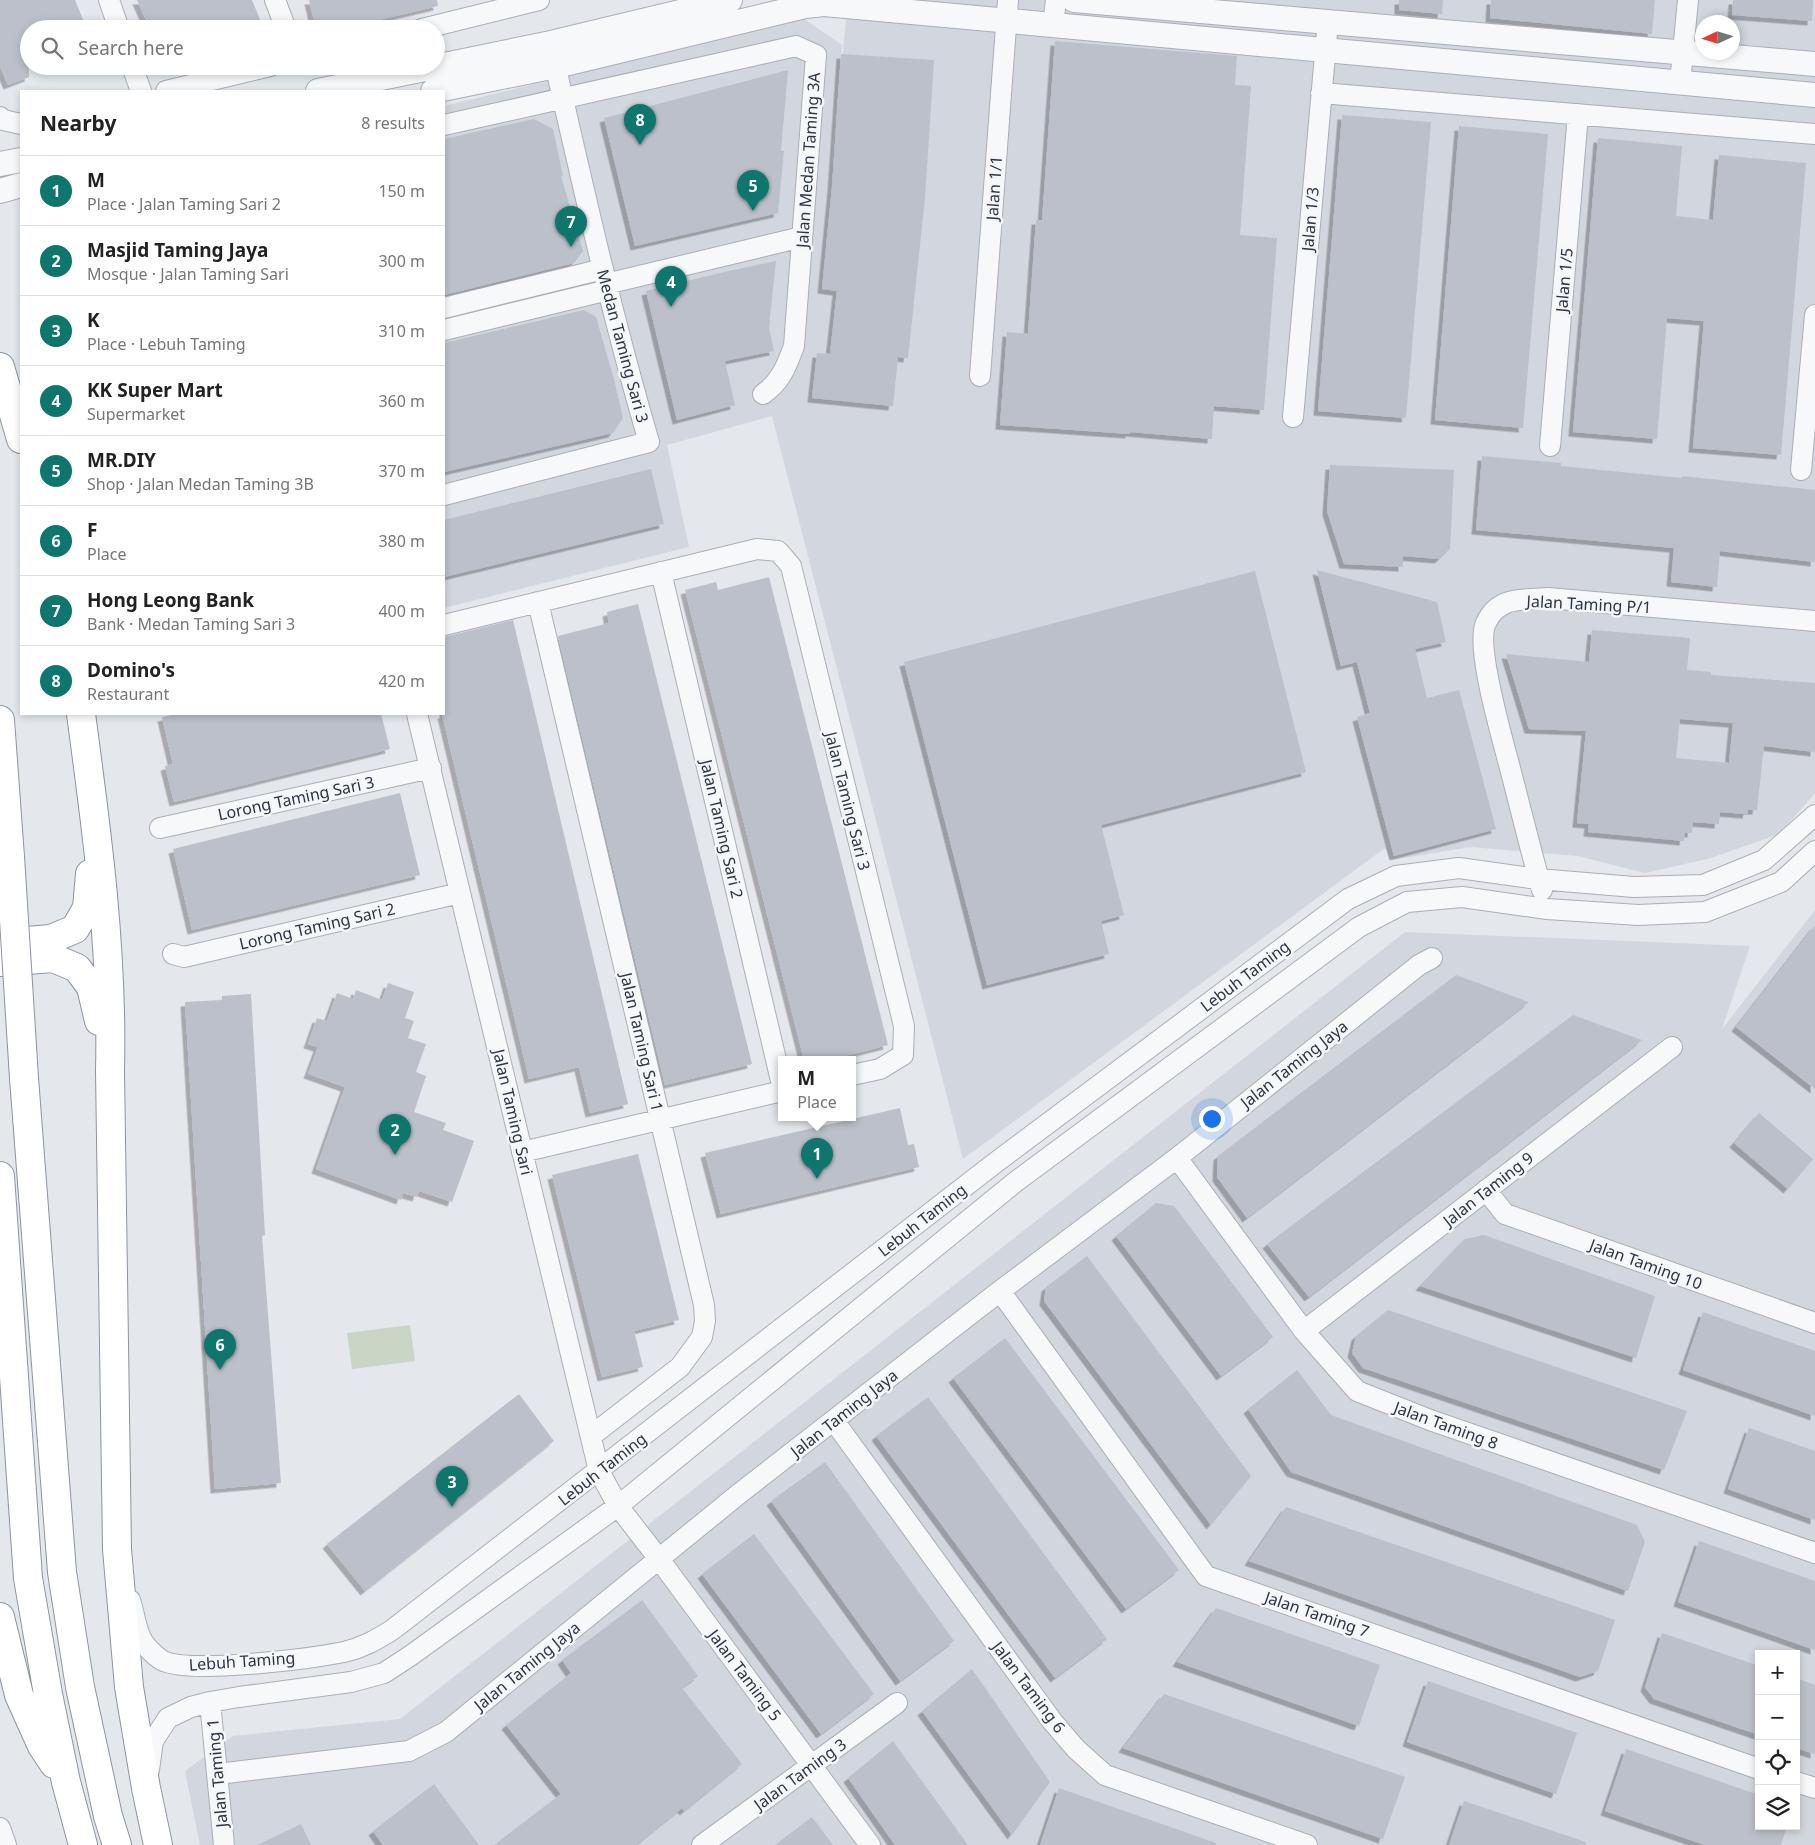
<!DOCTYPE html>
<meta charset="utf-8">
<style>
body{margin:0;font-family:"Noto Sans",sans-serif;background:#f6f6f6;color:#222}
.controls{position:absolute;right:15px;bottom:15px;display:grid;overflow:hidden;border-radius:0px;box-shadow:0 2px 8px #0003}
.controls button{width:45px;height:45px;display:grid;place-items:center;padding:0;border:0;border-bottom:1px solid #e0e0e0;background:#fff;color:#222;font:25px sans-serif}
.compass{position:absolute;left:1695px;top:15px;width:45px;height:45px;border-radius:50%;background:#fff;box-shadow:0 2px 8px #0003;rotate:266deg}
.you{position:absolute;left:1211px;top:1118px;width:18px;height:18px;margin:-12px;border:4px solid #fff;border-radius:50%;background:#1a73e8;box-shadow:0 0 0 8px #1a73e833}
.badge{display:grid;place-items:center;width:32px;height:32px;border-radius:50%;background:#0f766e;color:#fff;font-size:16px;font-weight:700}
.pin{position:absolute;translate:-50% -41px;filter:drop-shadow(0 1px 2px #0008)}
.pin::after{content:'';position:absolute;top:26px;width:18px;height:15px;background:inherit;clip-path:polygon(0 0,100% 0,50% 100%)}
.popup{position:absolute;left:778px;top:1056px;width:78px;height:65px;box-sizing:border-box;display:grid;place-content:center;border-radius:0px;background:#fff;filter:drop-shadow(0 1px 4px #0005);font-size:16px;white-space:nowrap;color:#767676}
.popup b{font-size:19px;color:#222}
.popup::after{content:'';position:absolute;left:50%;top:100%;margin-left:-10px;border:10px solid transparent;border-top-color:#fff}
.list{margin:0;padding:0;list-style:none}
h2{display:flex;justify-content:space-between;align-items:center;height:65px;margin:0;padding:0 20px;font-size:21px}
h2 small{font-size:16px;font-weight:400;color:#767676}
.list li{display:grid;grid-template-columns:32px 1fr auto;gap:15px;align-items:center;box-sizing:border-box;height:70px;padding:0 20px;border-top:1px solid #e0e0e0}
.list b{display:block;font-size:19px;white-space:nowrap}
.list p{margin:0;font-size:16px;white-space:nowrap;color:#767676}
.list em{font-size:16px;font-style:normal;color:#767676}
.icon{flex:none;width:28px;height:28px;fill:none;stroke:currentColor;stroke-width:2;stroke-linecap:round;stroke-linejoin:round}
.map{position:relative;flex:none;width:1815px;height:1845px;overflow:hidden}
.search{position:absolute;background:#fff;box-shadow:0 2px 8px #0003;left:20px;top:20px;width:425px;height:55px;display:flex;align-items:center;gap:12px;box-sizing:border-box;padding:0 18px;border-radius:28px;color:#767676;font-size:19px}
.panel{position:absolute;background:#fff;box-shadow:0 2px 8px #0003;left:20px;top:90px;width:425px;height:625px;border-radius:0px}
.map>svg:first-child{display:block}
</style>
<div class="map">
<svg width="1815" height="1845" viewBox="0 0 1815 1845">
<defs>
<filter id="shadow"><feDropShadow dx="-4.5" dy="4.5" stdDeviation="0" flood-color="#0004"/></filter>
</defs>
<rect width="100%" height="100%" fill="#e4e7ec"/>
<path fill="#d2d6de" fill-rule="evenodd" d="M848 0H1815V793L1779 834 1711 858 1645 873 1578 856 1471 847 1391 860 1385 848 963 1159 772 416 667 445 689 547 444 608V106L804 19 842 45 830 181ZM1702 22H1732V52H1702Z
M1815 910V1845H200L185 1771 233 1736 400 1719 1405 932 1750 946 1722 1029ZM1759 1654H1796V1826H1759Z"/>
<path fill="#c9d6c5" d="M410 1325 415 1361 352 1369 347 1333Z"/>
<path fill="#bbc0ca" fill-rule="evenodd" filter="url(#shadow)" d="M0 0H75L87 29H29V77L8 85 0 66Z
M137 0H252L264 29H150Z
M309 0H437L438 6 340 29H316Z
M1399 0H1443L1442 14 1399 10Z
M1491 0H1655L1652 34 1490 18Z
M1733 0H1813L1812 21 1732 15Z
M1055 41 1237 56 1235 85 1251 86 1240 235 1277 238 1264 410 1214 406 1212 439 1130 432V434L1000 425 1007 332 1028 334 1036 220H1042Z
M841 54 934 60 925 198 908 358 898 357 893 406 812 398 817 353 830 354 837 291 822 289 832 187Z
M788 70 781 151H784L778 213 635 246 604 118Z
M1342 115 1431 122 1406 418 1318 411Z
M534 119 553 129 563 176H561L583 251 574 263 444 295V139Z
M1459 126 1548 134 1523 428 1435 420Z
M1598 138 1682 146 1676 216 1713 220 1719 155 1806 163 1781 455 1693 448 1704 321 1667 318 1657 439 1573 432Z
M776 261 769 327 774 351 725 361 735 405 677 420 646 291 724 272Z
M584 310 596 317 615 383 623 418 613 433 444 472V343Z
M1482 456 1561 463V466L1682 478V476L1815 490V562L1720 551 1717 587 1671 582 1674 548 1476 530Z
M1330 465 1454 470 1450 549 1439 559 1403 556V567L1344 564 1327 511Z
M651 469 664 524 444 577V520Z
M1317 570 1437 602 1446 642 1415 649 1427 698 1459 690 1496 829 1394 856 1357 717 1370 713 1357 662 1341 666Z
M1255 571 1306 772 1101 825 1124 915 1101 921 1109 954 987 985 904 662Z
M769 577 888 1045 829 1060H804L685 590 716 582 718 590Z
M638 604 752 1064 665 1085 558 636 609 623 607 612Z
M513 620 628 1104 590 1113 579 1067 529 1079 442 714H444V637Z
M1592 630 1690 638 1687 670 1711 672V675L1815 683V752L1764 746 1757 810H1748L1747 814 1720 812 1719 824 1693 822 1692 833H1685L1684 841 1588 832 1589 824 1577 823 1586 731 1529 729 1506 654 1589 662ZM1680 719 1733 723 1729 763 1676 758Z
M176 714H381L390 749 174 802 165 766 173 764 162 717Z
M400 793 420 875 192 930 173 849Z
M1815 925V1089L1736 1027Z
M1456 975 1529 1002 1247 1218 1217 1177 1218 1156Z
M388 983 414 992 405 1018 414 1021 408 1038 426 1044 416 1072 426 1076 414 1112 446 1123 443 1130 474 1141 452 1202 419 1191 417 1197 403 1193 401 1200 316 1169 345 1087 308 1074 318 1047 308 1044 317 1018 327 1021 337 993 353 999 356 990 382 1000Z
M251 994 265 1235 262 1236 281 1483 215 1489 185 1002 222 1000V996Z
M1573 1015 1642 1040 1309 1297 1267 1244Z
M900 1108 908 1145 914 1144 919 1167 721 1214 705 1153Z
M1759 1113 1813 1159 1788 1189 1734 1143Z
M638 1154 679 1320 634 1331 643 1367 602 1377 552 1175Z
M1156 1203 1174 1206 1273 1337 1221 1376 1116 1236Z
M1484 1235 1655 1296 1636 1358 1420 1286 1465 1239Z
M1087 1256 1251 1476 1211 1525 1044 1301 1046 1287Z
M1388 1310 1687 1411 1664 1470 1363 1368 1352 1353 1356 1336Z
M1703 1312 1815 1351V1416L1683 1370Z
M1005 1338 1179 1570 1126 1609 953 1378Z
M1297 1370 1331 1415 1637 1525 1645 1542 1628 1591 1291 1472 1248 1409Z
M519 1394 554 1441 365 1591 327 1544Z
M928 1397 1107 1639 1055 1678 876 1436Z
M1749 1428 1815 1451V1520L1728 1489Z
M825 1462 954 1641 900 1681 771 1501Z
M1286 1507 1615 1620 1598 1671 1580 1677 1249 1561Z
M754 1534 874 1694 821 1734 702 1574Z
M1699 1541 1815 1581V1650L1678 1602Z
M642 1600 698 1676 682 1688 742 1764 684 1811 682 1808 636 1845H494L561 1794 506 1725 571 1673 562 1660Z
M1216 1608 1380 1665 1359 1726 1177 1662Z
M1662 1633 1759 1666V1735L1654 1699 1645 1687Z
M972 1669 1050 1782 1012 1835 922 1711Z
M1796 1678 1815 1685V1754L1796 1748Z
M1428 1681 1577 1733 1556 1794 1407 1742Z
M1164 1694 1405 1777 1383 1839 1123 1748Z
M893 1741 968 1845H895L848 1778Z
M1626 1749 1759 1795V1826H1787L1781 1845H1705L1605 1811Z
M434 1784 479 1845H383L373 1831Z
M1059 1788 1216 1843V1845H1040Z
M1464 1801 1586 1842V1845H1449Z
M812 1817 833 1845H775Z
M301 1824 311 1845H257Z"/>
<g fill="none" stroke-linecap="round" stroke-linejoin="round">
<defs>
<path id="minor" d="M109 0 119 29
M275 0 286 29
M1053 25 1056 0
M422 29 539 0
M132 66 141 91
M1680 83 1688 0
M166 91 270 66
M1321 93 1815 134
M0 117 3 120 21 124
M444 125 796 46 816 55 794 346C787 365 781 382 763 394
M606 284 802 237
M444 308 603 269
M444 330 608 290
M980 376 1008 0
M1293 417 1328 21
M1550 446 1578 114
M1801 470 1815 315
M444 495 649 442C611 313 582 182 552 51
M661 572 782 1085
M538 602 704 1305 705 1321 702 1337 680 1367 591 1436
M444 625 757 549 778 551 791 566 904 1026 903 1055 880 1069 852 1075
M417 714 599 1471 618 1506 659 1559 870 1845
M160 828 431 768
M1542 890C1531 852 1522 814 1512 776 1505 747 1474 646 1486 623 1498 596 1523 600 1548 598L1815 621
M173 954 184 957 460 893
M522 1152 782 1091
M1177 1158 1304 1331 1357 1391 1430 1420 1815 1553
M1486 1190 1505 1214 1815 1323
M1000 1291 1206 1576 1759 1769
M1304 1331 1672 1047
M834 1421 1052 1721 1076 1749 1105 1775 1307 1845
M130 1600C134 1611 136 1630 142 1640 145 1646 154 1655 160 1659 181 1676 313 1658 344 1652 362 1648 376 1640 392 1630L995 1163 1348 899 1396 876 1459 868 1538 879 1634 887 1703 885 1764 860 1815 815
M210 1702 224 1845
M149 1770 153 1741 168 1718 191 1707 210 1702 239 1697 351 1682 384 1673 410 1656 618 1506 1014 1183 1359 927 1407 902 1462 897 1547 909 1638 915 1705 912 1781 882 1815 851
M218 1774 409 1751 446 1732 740 1493 1000 1291 1177 1158 1419 965 1432 958
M1796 1782 1815 1788
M0 1828 6 1845
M702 1845 897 1703"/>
<path id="tertiary" d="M1074 0 1815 64
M318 91 551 43 730 0
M433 91 556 66 805 6 824 4 1815 95
M0 164 21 160
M0 191 21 185"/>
<path id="motorway" d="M0 367 21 439
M81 714C97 832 113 951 110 1071L117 1549 129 1687 146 1788 158 1845
M0 720 10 857
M0 943 51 939 75 929 87 908 90 874
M0 962 53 958 77 968 91 987 99 1021
M24 1078 62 1572 80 1687 108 1816 117 1845
M0 1176 28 1578 48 1694 66 1782 83 1845
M0 1617 19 1695 42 1746 54 1764"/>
</defs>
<use href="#minor" stroke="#a9aeb7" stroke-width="22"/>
<use href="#tertiary" stroke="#a9aeb7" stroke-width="26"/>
<use href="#motorway" stroke="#8b94a3" stroke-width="30"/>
<use href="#minor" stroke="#f7f8fa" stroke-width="20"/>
<use href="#tertiary" stroke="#f7f8fa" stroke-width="24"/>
<use href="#motorway" stroke="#fff" stroke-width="28"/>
<defs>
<path id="motorway-bridge" d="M10 857 24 1078"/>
</defs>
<use href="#motorway-bridge" stroke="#8b94a3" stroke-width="30" stroke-linecap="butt"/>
<use href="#motorway-bridge" stroke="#fff" stroke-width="28"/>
</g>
<g text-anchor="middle" stroke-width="5" stroke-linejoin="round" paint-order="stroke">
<g font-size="16" fill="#2b3445" stroke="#f4f6f9">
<text transform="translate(808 160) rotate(-86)" y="6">Jalan Medan Taming 3A</text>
<text transform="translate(994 188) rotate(-86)" y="6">Jalan 1/1</text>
<text transform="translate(1310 219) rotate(-85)" y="6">Jalan 1/3</text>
<text transform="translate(1564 280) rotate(-85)" y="6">Jalan 1/5</text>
<text transform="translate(623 346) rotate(75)" y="6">Medan Taming Sari 3</text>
<text transform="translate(1589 604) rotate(3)" y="6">Jalan Taming P/1</text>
<text transform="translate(296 798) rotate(-12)" y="6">Lorong Taming Sari 3</text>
<text transform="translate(848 801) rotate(76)" y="6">Jalan Taming Sari 3</text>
<text transform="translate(722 829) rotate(77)" y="6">Jalan Taming Sari 2</text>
<text transform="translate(317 926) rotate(-13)" y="6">Lorong Taming Sari 2</text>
<text transform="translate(1245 976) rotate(-37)" y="6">Lebuh Taming</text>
<text transform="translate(642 1042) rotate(77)" y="6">Jalan Taming Sari 1</text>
<text transform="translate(1294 1064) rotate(-38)" y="6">Jalan Taming Jaya</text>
<text transform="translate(513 1112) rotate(77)" y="6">Jalan Taming Sari</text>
<text transform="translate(1488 1189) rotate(-38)" y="6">Jalan Taming 9</text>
<text transform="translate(922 1220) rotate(-38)" y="6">Lebuh Taming</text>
<text transform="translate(1646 1264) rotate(20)" y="6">Jalan Taming 10</text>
<text transform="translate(844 1413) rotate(-38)" y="6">Jalan Taming Jaya</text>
<text transform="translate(1446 1425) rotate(20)" y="6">Jalan Taming 8</text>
<text transform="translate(602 1469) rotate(-38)" y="6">Lebuh Taming</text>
<text transform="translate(1317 1614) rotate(19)" y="6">Jalan Taming 7</text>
<text transform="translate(242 1661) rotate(-4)" y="6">Lebuh Taming</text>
<text transform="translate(527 1666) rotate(-39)" y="6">Jalan Taming Jaya</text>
<text transform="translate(745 1675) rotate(53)" y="6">Jalan Taming 5</text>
<text transform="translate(1029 1687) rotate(53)" y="6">Jalan Taming 6</text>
<text transform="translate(217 1773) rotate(-95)" y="6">Jalan Taming 1</text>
<text transform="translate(800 1774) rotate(-36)" y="6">Jalan Taming 3</text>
</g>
</g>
</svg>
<div class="controls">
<button>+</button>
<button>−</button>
<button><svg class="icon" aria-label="locate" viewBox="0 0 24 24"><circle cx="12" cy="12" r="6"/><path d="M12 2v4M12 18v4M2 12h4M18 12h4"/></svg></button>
<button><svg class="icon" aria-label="layers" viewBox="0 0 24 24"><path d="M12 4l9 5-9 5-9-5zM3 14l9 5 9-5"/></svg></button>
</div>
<svg class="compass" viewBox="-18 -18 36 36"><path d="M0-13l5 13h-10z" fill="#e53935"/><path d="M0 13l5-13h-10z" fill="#767676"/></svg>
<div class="you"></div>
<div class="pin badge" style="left:817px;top:1179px">1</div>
<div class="popup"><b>M</b>Place</div>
<div class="pin badge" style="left:395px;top:1155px">2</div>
<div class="pin badge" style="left:452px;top:1507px">3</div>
<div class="pin badge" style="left:671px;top:307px">4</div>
<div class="pin badge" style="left:753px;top:211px">5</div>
<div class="pin badge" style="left:220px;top:1370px">6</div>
<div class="pin badge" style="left:571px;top:247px">7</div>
<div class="pin badge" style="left:640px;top:145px">8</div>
<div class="search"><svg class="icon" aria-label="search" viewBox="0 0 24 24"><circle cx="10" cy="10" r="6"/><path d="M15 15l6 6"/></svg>Search here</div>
<section class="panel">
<h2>Nearby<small>8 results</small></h2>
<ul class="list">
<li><span class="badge">1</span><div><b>M</b><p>Place · Jalan Taming Sari 2</p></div><em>150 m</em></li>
<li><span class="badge">2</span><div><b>Masjid Taming Jaya</b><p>Mosque · Jalan Taming Sari</p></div><em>300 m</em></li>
<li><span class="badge">3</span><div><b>K</b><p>Place · Lebuh Taming</p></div><em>310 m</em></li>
<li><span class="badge">4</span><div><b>KK Super Mart</b><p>Supermarket</p></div><em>360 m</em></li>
<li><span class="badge">5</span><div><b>MR.DIY</b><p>Shop · Jalan Medan Taming 3B</p></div><em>370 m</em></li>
<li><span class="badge">6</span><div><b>F</b><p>Place</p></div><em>380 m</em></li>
<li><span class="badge">7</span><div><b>Hong Leong Bank</b><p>Bank · Medan Taming Sari 3</p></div><em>400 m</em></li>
<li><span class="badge">8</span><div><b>Domino's</b><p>Restaurant</p></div><em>420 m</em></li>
</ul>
</section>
</div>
